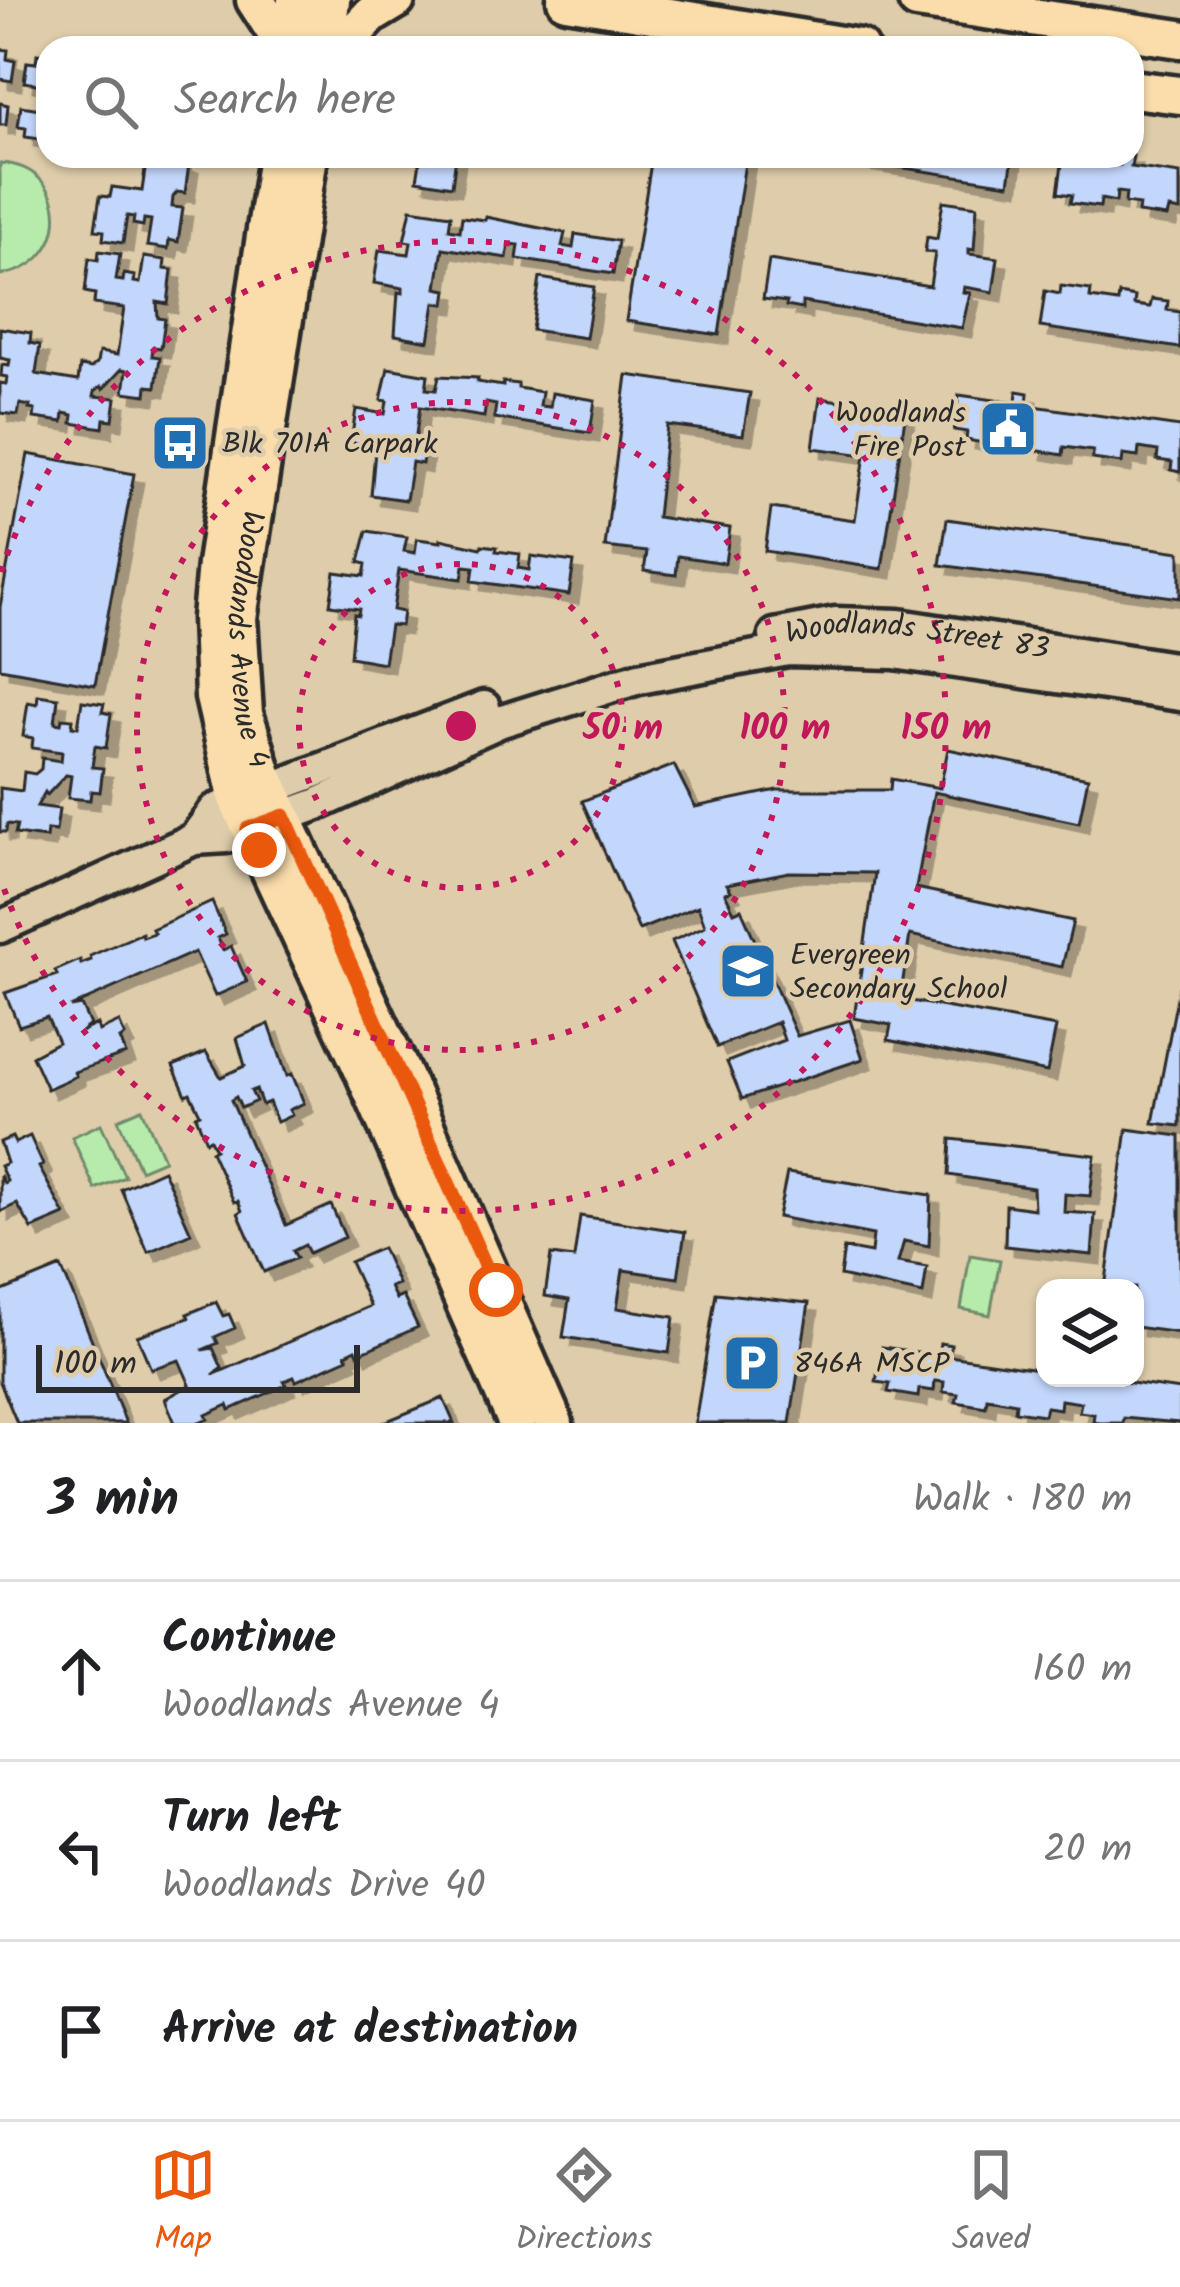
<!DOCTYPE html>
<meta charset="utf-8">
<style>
body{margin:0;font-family:Kalam,sans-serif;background:#f2f2f2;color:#202124}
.controls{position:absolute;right:36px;bottom:36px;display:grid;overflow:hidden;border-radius:24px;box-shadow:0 3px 9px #0004}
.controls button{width:108px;height:108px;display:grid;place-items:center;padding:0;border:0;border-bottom:3px solid #e0e0e0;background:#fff;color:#202124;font:60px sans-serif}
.scale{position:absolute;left:36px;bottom:30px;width:324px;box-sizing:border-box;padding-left:12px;border:6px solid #2b2b2b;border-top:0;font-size:33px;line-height:42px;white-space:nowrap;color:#2b2b2b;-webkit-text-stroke:9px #deccaa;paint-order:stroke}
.stop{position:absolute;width:36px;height:36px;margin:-27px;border:9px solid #ea580c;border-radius:50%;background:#fff}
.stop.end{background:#ea580c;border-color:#fff;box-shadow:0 3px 12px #0008}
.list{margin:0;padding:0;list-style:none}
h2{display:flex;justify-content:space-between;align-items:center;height:156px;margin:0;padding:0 48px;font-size:51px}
h2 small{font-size:39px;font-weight:400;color:#757577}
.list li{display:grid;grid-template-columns:78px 1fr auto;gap:36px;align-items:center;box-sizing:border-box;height:180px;padding:0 48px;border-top:3px solid #e0e0e0}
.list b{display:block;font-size:45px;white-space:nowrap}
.list p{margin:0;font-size:39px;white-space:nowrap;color:#757577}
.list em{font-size:39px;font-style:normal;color:#757577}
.icon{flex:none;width:66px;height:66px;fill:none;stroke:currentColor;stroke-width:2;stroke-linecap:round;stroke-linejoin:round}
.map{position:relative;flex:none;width:1180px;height:1423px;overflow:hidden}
.search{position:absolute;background:#fff;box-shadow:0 3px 9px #0004;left:36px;right:36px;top:36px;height:132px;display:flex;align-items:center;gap:30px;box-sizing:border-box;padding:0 42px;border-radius:36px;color:#757577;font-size:45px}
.sheet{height:696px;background:#fff}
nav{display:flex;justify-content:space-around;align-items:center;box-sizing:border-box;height:168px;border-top:3px solid #e0e0e0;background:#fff;font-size:33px;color:#757577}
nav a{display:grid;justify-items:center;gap:6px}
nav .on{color:#ea580c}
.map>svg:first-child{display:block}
</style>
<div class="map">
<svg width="1180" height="1423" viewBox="0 0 1180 1423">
<defs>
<filter id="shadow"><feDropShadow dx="9" dy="9" stdDeviation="0" flood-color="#0004"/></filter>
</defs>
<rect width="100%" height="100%" fill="#deccaa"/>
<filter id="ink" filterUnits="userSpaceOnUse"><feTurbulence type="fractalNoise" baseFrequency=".00833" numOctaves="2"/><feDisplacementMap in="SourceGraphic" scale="24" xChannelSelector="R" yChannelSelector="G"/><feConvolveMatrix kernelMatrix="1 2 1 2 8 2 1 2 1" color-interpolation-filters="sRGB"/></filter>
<g filter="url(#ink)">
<path fill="#b7ebac" stroke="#718b6c" stroke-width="3" d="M0 163C73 166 75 266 0 275Z
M142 1109 164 1160 140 1170 118 1119Z
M101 1124 125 1177 95 1189 72 1137Z
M970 1255 1000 1260 990 1315 961 1309Z"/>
<path fill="#c3d6fb" stroke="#2b2b2b" stroke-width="3" filter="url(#shadow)" d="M0 49 8 50 7 59 15 61 12 81 0 79Z
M37 54 48 56V86L24 82 27 62 36 63Z
M43 92 48 93V140L25 137 26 128 18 127 21 106 47 110 48 104 41 103Z
M0 103 8 105 6 125H0Z
M147 156H182L181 163 189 164 185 193 177 192 173 197 172 207 183 208 178 242 169 240 168 249 147 246 151 220 144 219 143 226 133 224 134 217 127 216 123 243 103 240 104 231 95 230 100 196 110 197 112 187 142 191Z
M421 156H456L452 186 417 180Z
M652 156H746L719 335 626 321Z
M826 156H1013L1009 184Z
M1121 156H1133L1131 167 1180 174V211L1169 209 1167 217 1138 213 1139 205 1125 203 1126 193 1117 192 1116 202 1101 199 1100 207 1070 203 1072 195 1058 193 1063 157 1120 165Z
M943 201 977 206 974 250 969 249V254L998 258 993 292 964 287 963 292 970 293 962 328 802 302V309L786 306 787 302 763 299 769 260 930 286 935 253 925 252 927 237 937 239Z
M411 209 451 215 449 229 460 231 462 217 485 220 486 217 565 233 562 246 573 248 575 234 618 241 613 274 517 259 519 245 509 244 507 258 443 248 437 288 447 290 445 304 435 303 429 341 395 335 398 292 403 293V288L374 283 379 250 409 254 411 242 404 241Z
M99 251 120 254 116 280 123 281 124 274 135 276 134 282 140 283 144 257 165 260 164 269 172 270 168 304 157 302 158 318 165 319 161 348 153 347 152 356 160 357 156 387 147 386 146 395 124 392 127 370 122 369 103 389 101 386 95 391 94 396 116 398 113 420 104 419 103 428 72 423 73 415 64 413 63 422 34 418 35 410 29 409 30 406 20 404 18 415 0 413V383L6 384 7 377 1 376 2 365 9 366 10 360 0 358V328L31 333 30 343 40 345 36 374 78 381 80 366 91 368 97 363 99 352 117 355 124 308 94 304 95 294 85 292 89 258 98 260Z
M540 278 594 287 586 338 532 330Z
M1061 286 1091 290 1090 298 1118 302 1119 294 1135 297 1134 305 1150 307 1152 299 1168 301 1167 310 1180 312V348L1040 327 1045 291 1060 294Z
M388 368 428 375 426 389 436 390 439 376 478 378 477 382 503 386V382L518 384V388L542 392 540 406 550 407 552 393 595 400 590 433 494 418 496 405 486 403 484 417 420 407 414 448 424 449 422 464 412 462 406 500 371 495 375 451 380 452 381 447 351 442 356 409 385 414 387 401 381 400Z
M627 375 750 393 743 435 667 425 657 517 730 528 725 563 678 556 676 575 644 571 647 552 605 547Z
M1017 391 1028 393 1027 405 1180 427V472L1171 470 1172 462 1157 460 1158 451 1139 448 1138 457 1123 455 1122 463 1092 459 1093 451 1064 447 1063 455 1034 450 1035 442 1021 440 1022 431 1013 430 1012 439 997 437 996 445 966 440 967 432 954 430 959 395 1016 403Z
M820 398 906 411 882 569 765 551 771 508 855 520 865 455 813 448Z
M28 454 134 474 95 685 0 668V607Z
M947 519 1180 552V598L940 565Z
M367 531 407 537 404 551 415 553 417 539 441 542V539L481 548 482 545 497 547 496 551 520 554 518 568 529 570 531 556 574 562 569 595 472 581 474 567 464 566 462 579 399 570 393 610 403 612 401 626 390 625 384 663 350 657 354 614 358 615 359 609 330 605 335 572 364 576 366 564 359 562Z
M38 695 58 698 55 723 61 724 62 718 73 719 72 726 78 727 82 701 104 704 102 712 111 714 106 748 95 746 92 767 103 768 100 792 91 791 90 800 68 798 71 776 66 775 47 795 45 792 37 806 59 809 56 831 47 830 46 838 15 834 17 825 7 824 6 832H0V788L22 791 24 772 35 774 41 769 42 758 61 761 62 752 32 748 33 738 23 736 28 702 37 704Z
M948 749 1088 778 1079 823 934 792 916 888 1073 921 1062 967 910 935 900 999 1056 1027 1047 1072 888 1040 891 1025 854 1018 875 873 789 872 727 884 731 891 725 893 734 912 741 909 797 1036 850 1020 863 1059 742 1099 727 1062 784 1040 778 1022 717 1047 672 941 705 926 698 906 639 930 582 801 674 765 695 807 777 790H890L891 779 940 788Z
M212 902 226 934 218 938 223 950 231 946 247 982 215 996 195 952 70 1007 81 1005 90 1025 81 1032 97 1024 99 1031 119 1022 125 1036 120 1039 126 1054 74 1072 76 1076 47 1089 32 1056 58 1042 47 1017 19 1026 5 993 57 975 55 971 80 960 81 964 91 960 90 956 142 933 143 937 154 933 152 929Z
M1180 982V1126L1153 1123Z
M269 1024 287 1076 292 1074 304 1103 289 1110 292 1115 277 1122 269 1102 262 1105 256 1089 251 1091 256 1101 241 1108 236 1097 231 1100 286 1225 331 1205 345 1237 309 1253 305 1245 293 1251 297 1258 264 1272 238 1213 242 1211 238 1201 234 1202 211 1151 215 1149 210 1139 206 1141 196 1116 200 1114 190 1093 186 1095 173 1066 206 1052 221 1077 245 1066 237 1038Z
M1127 1129 1180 1136V1333L1135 1327V1288H1105Z
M30 1136 43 1165 39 1167 65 1215 32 1229 17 1204 0 1212V1175L4 1183 7 1181 0 1166 7 1163 0 1142 12 1137 15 1143Z
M951 1139 1095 1155 1090 1196 1065 1194 1064 1212 1095 1214 1092 1255 1005 1246 1006 1205 1034 1209 1033 1188 949 1175Z
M163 1170 191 1233 148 1252 121 1189Z
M787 1173 931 1195 929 1246 904 1241 898 1262 927 1267 923 1294 840 1276 844 1248 871 1253 873 1235 778 1217Z
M580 1216 685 1232 678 1278 623 1270 617 1308 674 1317 669 1353 563 1337 569 1300 545 1296 551 1255 574 1258Z
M382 1248 398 1284 390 1287 396 1299 403 1296 418 1327 358 1354 356 1349 346 1354 348 1358 296 1381 294 1377 284 1381 286 1385 230 1410 228 1405 206 1415 208 1419 199 1423H175L165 1399 190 1385 179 1360 151 1369 137 1336 189 1318 187 1314 216 1302 223 1316 229 1314 235 1328 215 1337 218 1343 202 1350 213 1348 222 1368 213 1375 370 1306 350 1262Z
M61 1267 84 1321 126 1423H17L0 1382V1292Z
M716 1293 809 1303 790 1423H695Z
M940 1343 951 1345 949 1356 1045 1370V1378H1097L1180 1390V1423L1124 1418 1123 1423H1100L1093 1422 1094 1414 1079 1412 1081 1403 1061 1400 1060 1409 1046 1407 1044 1415 1015 1411 1016 1403 987 1398 986 1407 956 1402 958 1394 943 1392 944 1382 935 1381 934 1391 919 1389 918 1397 888 1392 890 1384 876 1382 882 1347 938 1355Z
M443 1398 454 1423H382Z"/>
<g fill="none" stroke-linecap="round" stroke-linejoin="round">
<defs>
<g id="minor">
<path id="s1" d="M775 635 836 623 899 625 1180 669"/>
<path d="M194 839 215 810 484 707"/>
<path d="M0 927 194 839 227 837 318 804 499 722 639 678 788 650 894 653 1180 695"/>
</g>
<g id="major">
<path d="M255 0 286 48"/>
<path d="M566 0 859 48"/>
<path d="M917 0 1180 39"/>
<path d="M295 48 296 0"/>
<path d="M325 48 331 0"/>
<path d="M340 48 371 15 396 0"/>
<path d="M1132 89 1180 95"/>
<path d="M277 156 216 564 211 618 214 697 238 801 363 1070 517 1423"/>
<path id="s2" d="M309 156 238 618 244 714 263 774 408 1087 554 1423"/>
</g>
</defs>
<use href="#minor" stroke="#2b2b2b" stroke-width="39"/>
<use href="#major" stroke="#2b2b2b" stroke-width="45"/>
<use href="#minor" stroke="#deccaa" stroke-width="30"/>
<use href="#major" stroke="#faddab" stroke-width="36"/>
</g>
</g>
<g fill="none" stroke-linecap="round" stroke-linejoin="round" filter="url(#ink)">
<path stroke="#ea580c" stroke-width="15" d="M259 850 248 829 284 816 496 1290"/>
</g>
<g fill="none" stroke="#c2185b" stroke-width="6" stroke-dasharray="6 12">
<circle cx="461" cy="726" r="162"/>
<circle cx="461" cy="726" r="324"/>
<path d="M1 572A485 485 0 1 1 1 880"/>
</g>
<defs>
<symbol id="civic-square" viewBox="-11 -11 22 22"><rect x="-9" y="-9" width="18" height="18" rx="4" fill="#1f6fb2" stroke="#deccaa"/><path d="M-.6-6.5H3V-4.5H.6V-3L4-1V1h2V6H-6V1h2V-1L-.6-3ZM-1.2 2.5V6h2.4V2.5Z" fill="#fff"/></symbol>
<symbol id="bus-square" viewBox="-11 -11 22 22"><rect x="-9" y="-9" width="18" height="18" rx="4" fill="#1f6fb2" stroke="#deccaa"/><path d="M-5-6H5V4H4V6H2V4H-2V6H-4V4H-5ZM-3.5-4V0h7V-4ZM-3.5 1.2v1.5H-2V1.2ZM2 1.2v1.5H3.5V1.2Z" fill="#fff"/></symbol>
<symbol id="school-square" viewBox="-11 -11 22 22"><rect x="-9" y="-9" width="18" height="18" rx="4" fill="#1f6fb2" stroke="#deccaa"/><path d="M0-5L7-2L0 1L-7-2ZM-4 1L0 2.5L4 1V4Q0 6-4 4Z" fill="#fff"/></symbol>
<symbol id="parking-square" viewBox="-11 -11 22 22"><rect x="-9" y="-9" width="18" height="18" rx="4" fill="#1f6fb2" stroke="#deccaa"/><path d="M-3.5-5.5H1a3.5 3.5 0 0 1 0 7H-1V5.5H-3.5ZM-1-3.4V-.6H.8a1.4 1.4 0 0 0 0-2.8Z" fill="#fff"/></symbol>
</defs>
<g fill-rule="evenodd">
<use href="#civic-square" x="975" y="396" width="66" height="66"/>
<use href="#bus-square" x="147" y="410" width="66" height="66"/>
<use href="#school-square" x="715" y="938" width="66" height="66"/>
<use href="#parking-square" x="719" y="1330" width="66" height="66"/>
</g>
<g text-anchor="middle" stroke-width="9" stroke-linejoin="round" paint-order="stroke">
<g font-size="30" fill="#2b2b2b" stroke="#deccaa" text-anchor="start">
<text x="966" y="422" text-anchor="end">Woodlands<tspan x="966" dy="34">Fire Post</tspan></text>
<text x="222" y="453">Blk 701A Carpark</text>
<text x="790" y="964">Evergreen<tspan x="790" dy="34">Secondary School</tspan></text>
<text x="794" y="1373">846A MSCP</text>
</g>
<g font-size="30" fill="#2b2b2b" stroke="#deccaa">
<text dy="10" stroke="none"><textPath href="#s2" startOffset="489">Woodlands Avenue 4</textPath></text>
<text dy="10" stroke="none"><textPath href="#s1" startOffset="144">Woodlands Street 83</textPath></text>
</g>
</g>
<circle cx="461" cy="726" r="18" fill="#c2185b" stroke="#deccaa" stroke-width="6"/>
<g font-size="36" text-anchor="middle" font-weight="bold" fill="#c2185b" stroke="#deccaa" stroke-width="9" stroke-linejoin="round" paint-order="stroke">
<text x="623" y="739">50 m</text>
<text x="785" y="739">100 m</text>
<text x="946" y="739">150 m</text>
</g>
</svg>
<div class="controls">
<button><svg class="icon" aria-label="layers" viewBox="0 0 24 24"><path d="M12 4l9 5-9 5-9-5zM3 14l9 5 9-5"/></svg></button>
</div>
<div class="scale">100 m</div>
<div class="stop" style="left:496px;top:1290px"></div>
<div class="stop end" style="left:259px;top:850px"></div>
<div class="search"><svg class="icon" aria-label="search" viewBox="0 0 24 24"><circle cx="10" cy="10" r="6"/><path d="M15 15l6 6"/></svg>Search here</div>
</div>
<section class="sheet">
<h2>3 min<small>Walk · 180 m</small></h2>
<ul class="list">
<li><svg class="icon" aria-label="ahead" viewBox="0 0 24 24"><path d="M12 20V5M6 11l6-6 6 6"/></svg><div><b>Continue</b><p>Woodlands Avenue 4</p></div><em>160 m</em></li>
<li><svg class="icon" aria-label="left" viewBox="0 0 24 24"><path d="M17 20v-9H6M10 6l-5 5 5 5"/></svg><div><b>Turn left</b><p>Woodlands Drive 40</p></div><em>20 m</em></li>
<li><svg class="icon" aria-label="arrive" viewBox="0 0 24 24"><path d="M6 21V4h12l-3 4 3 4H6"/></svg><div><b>Arrive at destination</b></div></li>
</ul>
</section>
<nav>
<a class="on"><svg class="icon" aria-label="map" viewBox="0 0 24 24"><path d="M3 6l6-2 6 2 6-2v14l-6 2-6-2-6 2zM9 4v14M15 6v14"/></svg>Map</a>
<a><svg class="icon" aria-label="directions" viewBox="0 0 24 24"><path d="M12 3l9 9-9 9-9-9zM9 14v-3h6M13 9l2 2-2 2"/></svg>Directions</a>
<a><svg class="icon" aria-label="saved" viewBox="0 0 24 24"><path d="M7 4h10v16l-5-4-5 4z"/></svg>Saved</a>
</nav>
